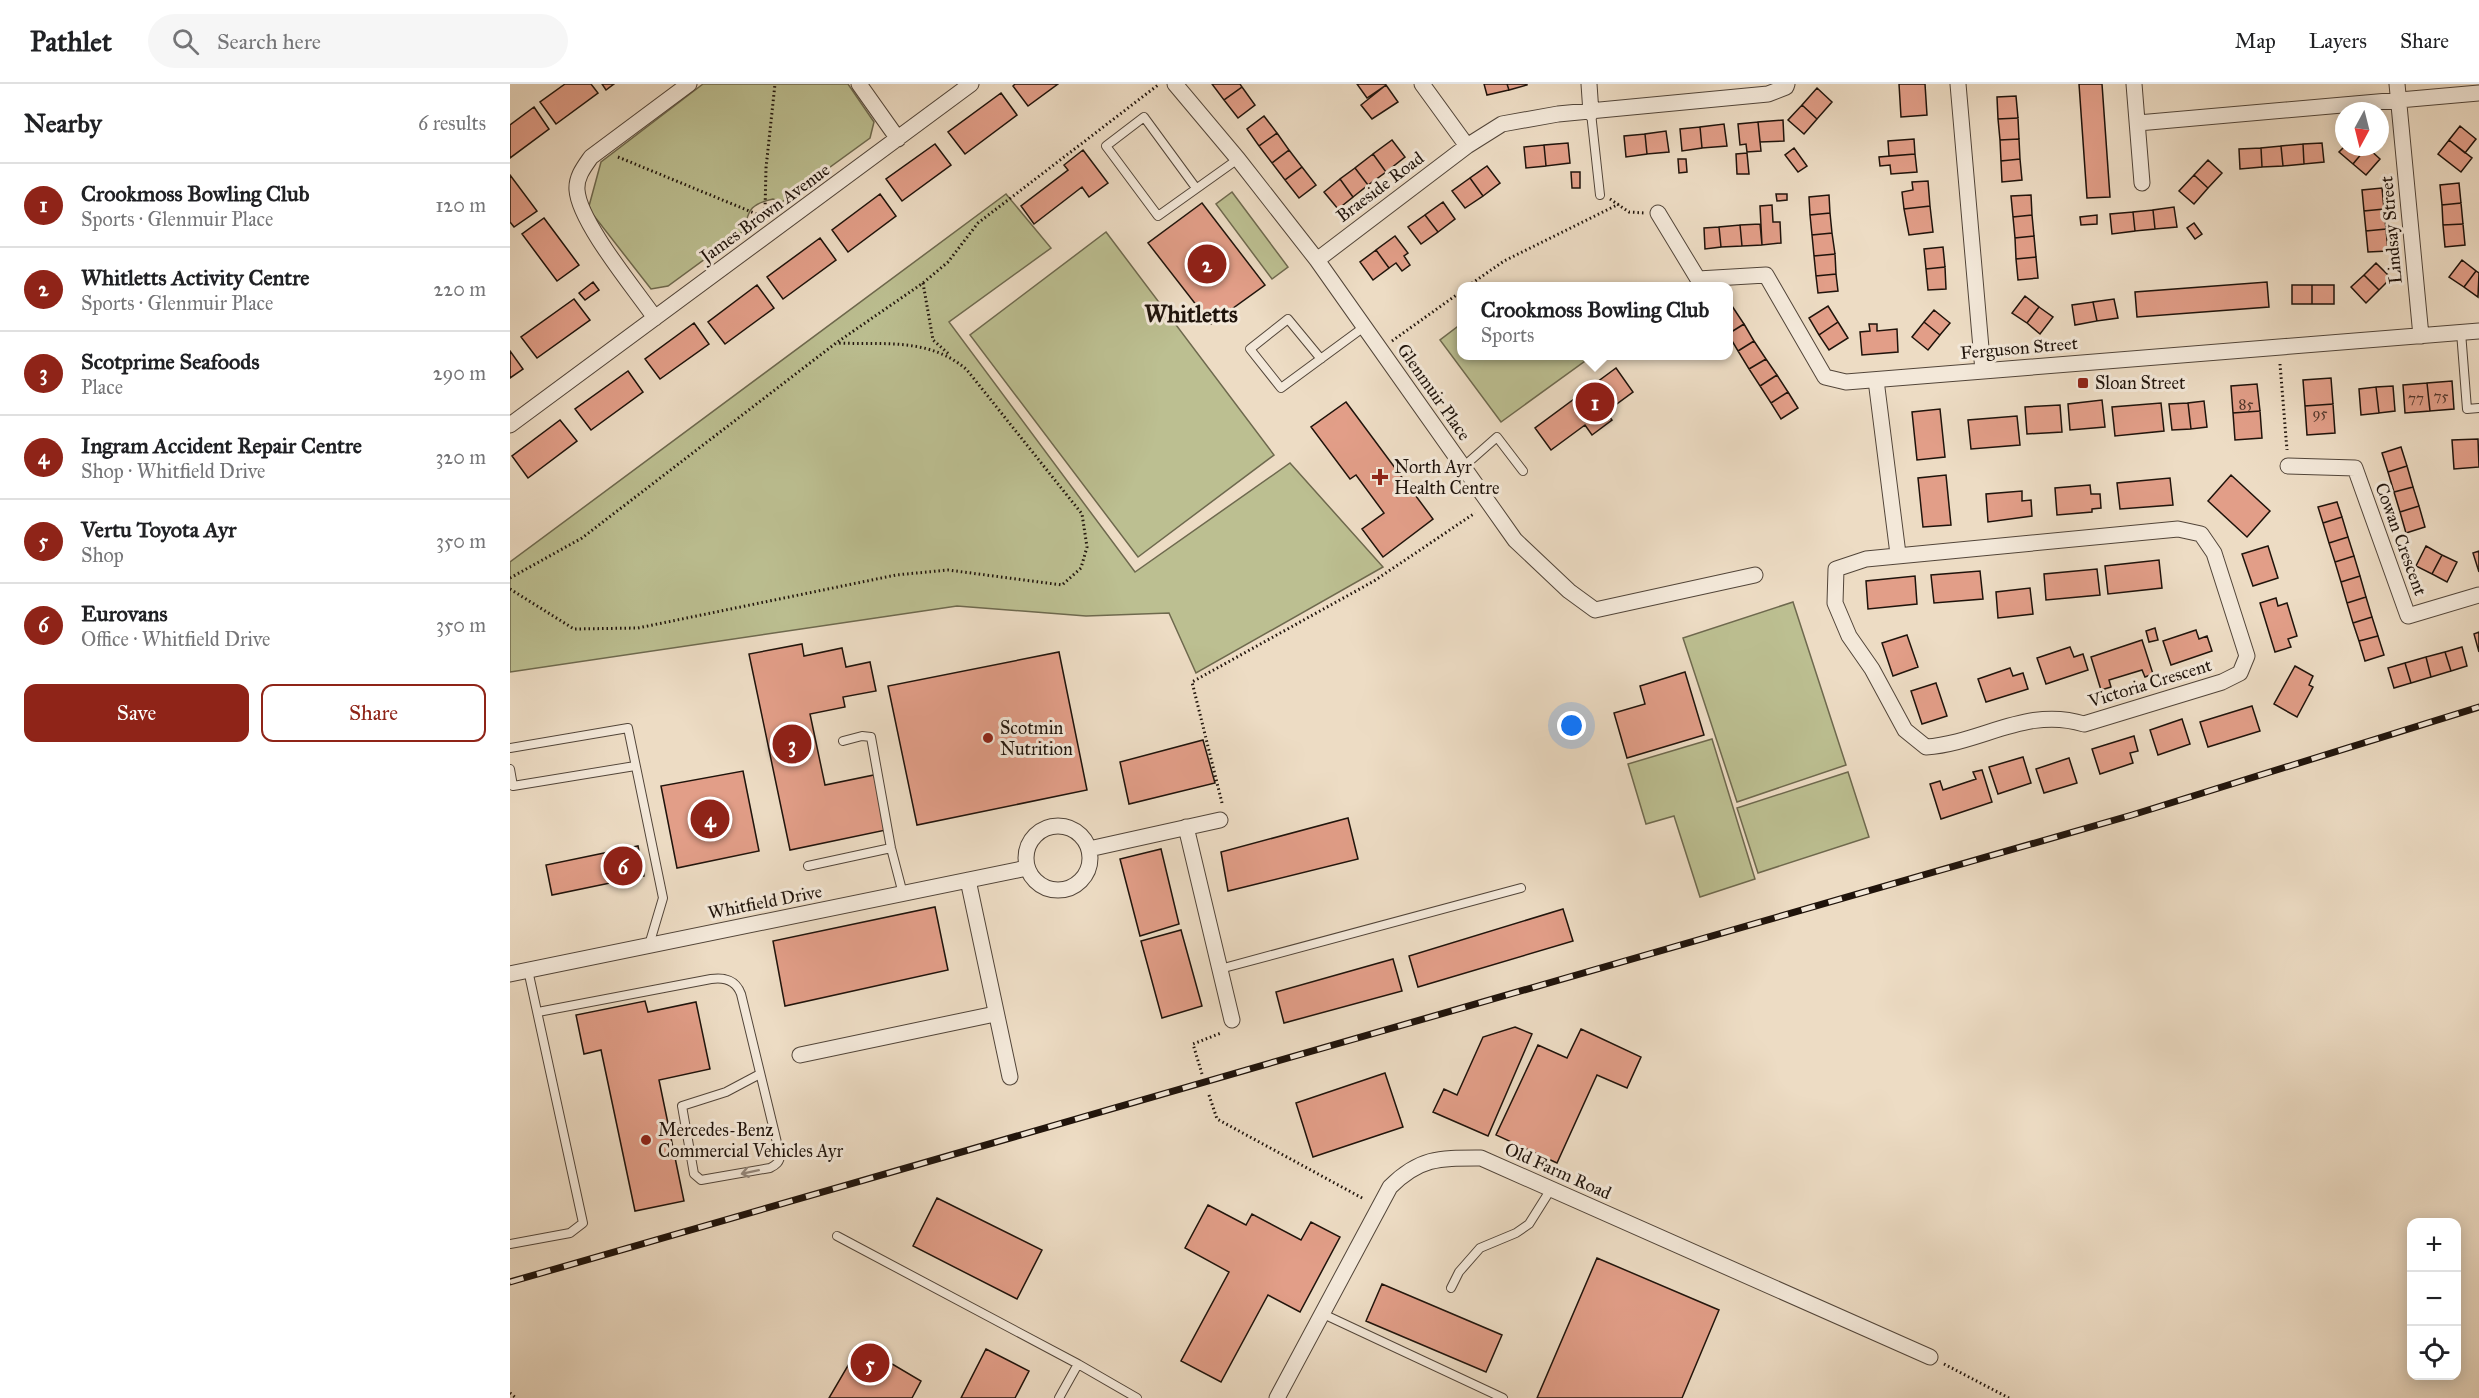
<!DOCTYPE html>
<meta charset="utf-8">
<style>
body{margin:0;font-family:"IM FELL Great Primer",serif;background:#f6f6f6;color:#202124}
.controls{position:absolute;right:18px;bottom:18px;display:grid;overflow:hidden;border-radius:12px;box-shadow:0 3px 15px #0003}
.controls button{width:54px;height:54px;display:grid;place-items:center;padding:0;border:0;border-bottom:2px solid #e0e0e0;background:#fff;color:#202124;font:30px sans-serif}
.compass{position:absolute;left:1825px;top:18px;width:54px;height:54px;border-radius:50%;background:#fff;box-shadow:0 3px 15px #0003;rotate:187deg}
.you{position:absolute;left:1062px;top:642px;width:21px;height:21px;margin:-15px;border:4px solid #fff;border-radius:50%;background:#1a73e8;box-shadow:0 0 0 9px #1a73e833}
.badge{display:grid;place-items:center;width:39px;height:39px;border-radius:50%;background:#8f2418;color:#fff;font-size:20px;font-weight:700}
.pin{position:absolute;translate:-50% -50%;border:3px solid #fff;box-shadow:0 2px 6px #0006}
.popup{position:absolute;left:947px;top:198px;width:276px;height:78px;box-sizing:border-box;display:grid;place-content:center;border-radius:12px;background:#fff;filter:drop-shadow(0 2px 4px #0005);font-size:20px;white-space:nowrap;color:#757577}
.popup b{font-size:22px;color:#202124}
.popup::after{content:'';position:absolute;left:50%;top:100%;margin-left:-12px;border:12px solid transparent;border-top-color:#fff}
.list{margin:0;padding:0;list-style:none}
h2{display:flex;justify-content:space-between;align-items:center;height:78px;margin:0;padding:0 24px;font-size:26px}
h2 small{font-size:20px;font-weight:400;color:#757577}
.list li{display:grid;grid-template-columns:39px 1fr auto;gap:18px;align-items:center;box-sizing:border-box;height:84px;padding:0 24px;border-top:2px solid #e0e0e0}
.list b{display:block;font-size:22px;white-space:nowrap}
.list p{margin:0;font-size:20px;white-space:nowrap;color:#757577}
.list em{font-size:20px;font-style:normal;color:#757577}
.actions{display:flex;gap:12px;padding:18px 24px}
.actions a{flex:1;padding:14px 0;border:2px solid #8f2418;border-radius:12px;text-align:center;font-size:21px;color:#8f2418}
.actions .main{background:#8f2418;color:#fff}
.icon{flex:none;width:33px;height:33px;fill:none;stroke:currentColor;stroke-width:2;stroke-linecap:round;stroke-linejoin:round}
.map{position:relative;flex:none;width:1969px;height:1314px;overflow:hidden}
header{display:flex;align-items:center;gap:36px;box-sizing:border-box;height:84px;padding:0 30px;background:#fff;border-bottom:2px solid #e0e0e0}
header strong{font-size:28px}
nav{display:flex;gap:33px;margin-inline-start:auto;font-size:21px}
.search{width:420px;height:54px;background:#f6f6f6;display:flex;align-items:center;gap:15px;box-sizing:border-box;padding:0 21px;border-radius:33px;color:#757577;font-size:22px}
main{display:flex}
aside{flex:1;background:#fff}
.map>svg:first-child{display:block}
</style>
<header>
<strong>Pathlet</strong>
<div class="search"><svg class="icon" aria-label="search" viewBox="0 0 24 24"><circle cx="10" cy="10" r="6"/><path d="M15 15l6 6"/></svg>Search here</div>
<nav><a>Map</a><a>Layers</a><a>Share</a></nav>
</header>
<main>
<aside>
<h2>Nearby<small>6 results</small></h2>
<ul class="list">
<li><span class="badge">1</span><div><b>Crookmoss Bowling Club</b><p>Sports · Glenmuir Place</p></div><em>120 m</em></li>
<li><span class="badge">2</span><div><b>Whitletts Activity Centre</b><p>Sports · Glenmuir Place</p></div><em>220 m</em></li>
<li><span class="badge">3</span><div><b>Scotprime Seafoods</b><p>Place</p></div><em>290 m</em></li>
<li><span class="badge">4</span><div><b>Ingram Accident Repair Centre</b><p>Shop · Whitfield Drive</p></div><em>320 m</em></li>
<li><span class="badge">5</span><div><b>Vertu Toyota Ayr</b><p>Shop</p></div><em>350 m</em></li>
<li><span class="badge">6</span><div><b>Eurovans</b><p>Office · Whitfield Drive</p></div><em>350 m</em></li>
</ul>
<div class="actions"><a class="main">Save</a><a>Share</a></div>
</aside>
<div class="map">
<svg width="1969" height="1314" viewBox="0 0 1969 1314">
<rect width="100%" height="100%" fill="#eddcc4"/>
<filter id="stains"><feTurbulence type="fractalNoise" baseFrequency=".00333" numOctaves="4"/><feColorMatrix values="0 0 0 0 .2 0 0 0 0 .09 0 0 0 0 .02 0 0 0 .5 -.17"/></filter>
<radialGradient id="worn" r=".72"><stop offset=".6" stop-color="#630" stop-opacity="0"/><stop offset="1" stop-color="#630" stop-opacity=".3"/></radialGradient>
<path fill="#bcbf91" stroke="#6e694e" stroke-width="1.5" d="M193 0H338L364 38 360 54 272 118 263 115C244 119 236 125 236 145L158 202 141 205 81 128 79 122 91 78Z
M722 108 778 183 762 195 706 120Z
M496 110 541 164 439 238 625 488 780 379 873 483 686 589 659 529 576 532 447 522 0 588V478Z
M596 148 764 371 628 473 460 251Z
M951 240 952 272H1071L1075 277 991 338 930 256Z
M1283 518 1336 681 1227 718 1173 554Z
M1202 655 1245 795 1190 813 1164 732 1136 740 1118 680Z
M1338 688 1359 753 1248 789 1227 724Z"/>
<path fill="#e29e88" stroke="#1f130b" stroke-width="1.5" d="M55 0H81L88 9 46 40 30 18Z
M92 0H104L96 6Z
M505 0H548L518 22 503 2Z
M702 0H730L732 3 714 16Z
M847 0H875L876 1 857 14Z
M974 0H997L999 6 977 11Z
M997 0H1017V1L999 6Z
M1389 0H1415L1417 31 1391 33Z
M1569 0H1592L1600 113 1577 114Z
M876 1 888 18 862 35 851 21Z
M732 3 745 21 728 34 714 16Z
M1307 4 1322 18 1307 35 1292 21Z
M491 9 507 31 455 70 438 48Z
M1506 12 1508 34 1488 35 1487 13Z
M1292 21 1307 35 1294 50 1278 36Z
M24 23 39 45 0 74V41Z
M754 32 767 49 749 62 737 45Z
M1508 34 1509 55 1490 56 1488 35Z
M1273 36 1274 57 1250 58 1248 38Z
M1248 38 1251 67 1237 68 1236 60 1230 61 1228 40Z
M1214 40 1217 62 1192 64 1190 43Z
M1950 42 1966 55 1955 69 1939 56Z
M1190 43 1192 64 1172 67 1170 45Z
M1156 47 1159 68 1137 70 1135 50Z
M767 49 779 66 762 79 749 62Z
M1135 50 1137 70 1116 73 1114 52Z
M1404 55 1405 70 1379 72 1378 57Z
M1509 55 1510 75 1491 77 1490 56Z
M882 56 895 73 876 88 863 70Z
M1939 56 1962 74 1951 88 1928 70Z
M1058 59 1060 79 1036 82 1034 61Z
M1812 59 1814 78 1794 80 1793 60Z
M425 60 441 81 392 117 376 95Z
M1793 60 1794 80 1773 82 1771 62Z
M1034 61 1036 82 1016 84 1014 63Z
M1771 62 1773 82 1752 83 1751 64Z
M1834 63H1857L1843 80 1829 68Z
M1857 63 1870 75 1856 91 1843 80Z
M1284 64 1297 82 1288 88 1275 71Z
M1751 64 1752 83 1730 85 1729 65Z
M573 66 598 99 579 113 572 103 524 140 511 122 558 86 554 81Z
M779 66 792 83 775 96 762 79Z
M1237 69 1239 90H1227L1226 70Z
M863 70 876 88 858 101 845 84Z
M1405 70 1407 88 1381 90 1380 81 1370 82 1369 73Z
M1168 75H1176L1177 88 1169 89Z
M1510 75 1512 96 1492 98 1491 77Z
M1698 76 1712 89 1698 104 1684 91Z
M977 82 990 99 973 112 960 94Z
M792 83 806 101 789 114 775 96Z
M845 84 858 101 843 113 830 95Z
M1061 88H1070V104H1062Z
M0 91 27 127 4 143 0 138Z
M1684 91 1698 104 1684 120 1669 107Z
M960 94 973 112 955 124 942 107Z
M830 95 843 113 828 125 814 108Z
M1418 97 1420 122 1394 125 1392 108 1403 106 1402 98Z
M1949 99 1951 119 1932 121 1930 101Z
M1872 104 1874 125 1854 127 1852 106Z
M370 110 386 132 338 168 322 146Z
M1266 110H1277V116L1267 117Z
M1319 111 1320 129 1300 131 1299 113Z
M1521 111 1522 131 1503 133 1501 112Z
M933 118 945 135 928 148 915 131Z
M692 119 755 201 701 240 638 159Z
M1951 119 1953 140 1933 141 1932 121Z
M1262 121 1263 138H1270L1271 159 1252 161 1250 122Z
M1420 122 1423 148 1399 151 1394 125Z
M1664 123 1667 143 1645 145 1643 126Z
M1874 125 1876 145 1856 147 1854 127Z
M1643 126 1645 145 1625 147 1623 128Z
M1623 128 1625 147 1602 150 1600 130Z
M1320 129 1322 149 1302 151 1300 131Z
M915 131 928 148 911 160 898 143Z
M1522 131 1524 152 1505 154 1503 133Z
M1587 131V140L1571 141 1570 133Z
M34 134 69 181 47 197 12 150Z
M1684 139 1692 150 1685 155 1677 144Z
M1250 140 1252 161 1232 162 1230 141Z
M1953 140 1955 161 1935 163 1933 141Z
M1230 141 1232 162 1211 163 1209 143Z
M1209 143 1211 163 1195 165 1194 144Z
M1876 145 1878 167 1858 168 1856 147Z
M1322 149 1325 170 1304 172 1302 151Z
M885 152 898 169 894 172 900 181 892 187 886 179 879 184 866 166Z
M1524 152 1526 173 1506 175 1505 154Z
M310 154 326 176 273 215 257 193Z
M1433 163 1435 183 1416 185 1414 165Z
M866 166 879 184 863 196 850 178Z
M1325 170 1326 190 1306 192 1304 172Z
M1526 173 1528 194 1508 196 1506 175Z
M1952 176 1966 187 1954 203 1939 193Z
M1866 179 1881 194 1869 206 1854 191Z
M1435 183 1436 205 1418 206 1416 185Z
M1966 187 1969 189 1968 213 1954 203Z
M1326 190 1328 207 1308 209 1306 192Z
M1854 191 1869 206 1856 219 1841 203Z
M83 198 89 206 75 216 69 209Z
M1757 198 1759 223 1627 233 1625 208Z
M247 201 264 224 215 260 198 238Z
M1782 201H1802V220H1782Z
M1802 201H1824V220H1802Z
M1515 212 1529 223 1517 239 1502 229Z
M64 215 80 236 27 274 11 253Z
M1604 215 1608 234 1587 237 1583 218Z
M1583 218 1587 237 1565 241 1562 221Z
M1222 222 1234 240 1218 250V224Z
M1318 222 1328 238 1309 251 1299 234Z
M1529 223 1543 233 1530 250 1517 239Z
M1424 226 1440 239 1430 251 1414 238Z
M1328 238 1338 254 1319 266 1309 251Z
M1414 238 1430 251 1418 266 1402 253Z
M184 239 199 260 150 295 135 275Z
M1234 240 1244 257 1228 267 1218 250Z
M1359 240H1367V247L1387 245 1388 268 1352 271 1350 248 1360 247Z
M1244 257 1256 275 1239 285 1228 267Z
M0 267 13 285 0 294Z
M1256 275 1267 291 1250 302 1239 285Z
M1106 284 1123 308 1096 328 1102 336 1082 351 1075 341 1041 366 1025 344Z
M118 287 133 308 81 346 65 325Z
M1267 291 1278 308 1261 319 1250 302Z
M1821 294 1823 320 1795 322 1793 296Z
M1942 297 1944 325 1920 327 1917 299Z
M1917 299 1920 327 1895 329 1893 301Z
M1747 300 1750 327 1723 329 1721 302Z
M1883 302 1885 327 1869 329 1866 303Z
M1866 303 1869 329 1851 331 1849 305Z
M1278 308 1288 324 1271 335 1261 319Z
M1592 316 1595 343 1560 346 1558 320Z
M1694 317 1697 343 1681 345 1678 319Z
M836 318 923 435 873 473 852 445 874 429 846 391 840 395 801 343Z
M1651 319 1654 347 1605 352 1602 323Z
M1678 319 1681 345 1662 346 1659 320Z
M1823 320 1825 349 1797 351 1795 322Z
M1550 321 1552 348 1517 350 1515 323Z
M1430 325 1435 373 1407 376 1402 328Z
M1750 327 1752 354 1725 356 1723 329Z
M1507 332 1510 361 1461 365 1458 336Z
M50 336 67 357 18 394 2 372Z
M1968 355 1969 383 1944 385 1942 356Z
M1891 363 1897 382 1878 388 1872 369Z
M1897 382 1903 403 1884 408 1878 388Z
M1436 391 1441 441 1413 443 1408 394Z
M1721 391 1760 427 1737 453 1698 417Z
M1660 394 1663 421 1610 425 1607 399Z
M1580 401 1581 410H1590L1591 424 1582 425V428L1547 431 1545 404Z
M1903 403 1909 422 1890 428 1884 408Z
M1512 407V417L1521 416 1522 432 1478 438 1476 410Z
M1827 418 1832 433 1813 439 1808 423Z
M1909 422 1915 443 1896 449 1890 428Z
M1832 433 1838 453 1819 459 1813 439Z
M1838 453 1844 472 1825 478 1819 459Z
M1758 462 1768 494 1743 502 1732 470Z
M1916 462 1932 471 1922 490 1906 482Z
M1969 467V488L1963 469Z
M1932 471 1947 478 1937 498 1922 490Z
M1844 472 1850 492 1831 498 1825 478Z
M1649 476 1652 504 1598 510 1595 482Z
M1587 485 1590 511 1536 516 1534 490Z
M1470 487 1473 515 1424 519 1421 491Z
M1405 492 1407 520 1358 525 1356 497Z
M1850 492 1856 513 1837 519 1831 498Z
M1520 504 1523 530 1488 534 1486 508Z
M1856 513 1862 533 1843 539 1837 519Z
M1766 514 1768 522 1777 519 1787 552 1778 555 1781 563 1765 568 1750 519Z
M1862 533 1868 552 1849 557 1843 539Z
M1645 544 1648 556 1639 558 1636 547Z
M1686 546 1689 555 1697 552 1702 567 1661 581 1653 557Z
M1969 548V568L1964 550Z
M1397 551 1408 583 1383 592 1372 559Z
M1868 552 1874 571 1855 577 1849 557Z
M1632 556 1643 590 1635 593 1632 586 1599 596 1601 603 1591 606 1581 573Z
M292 560 294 572 332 564 336 583 360 578 366 607 333 613 335 623 300 630 315 701 364 691 376 746 280 766 239 570Z
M1560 563 1564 573 1573 570 1578 586 1536 600 1527 574Z
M1952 563 1957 582 1941 587 1935 568Z
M549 568 577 706 407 741 378 602Z
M1935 568 1941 587 1921 593 1916 573Z
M1916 573 1921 593 1901 599 1895 579Z
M1895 579 1901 599 1884 604 1878 584Z
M1785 582 1803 592 1799 601 1803 603 1787 633 1764 620Z
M1500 584 1503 592 1513 589 1518 605 1476 618 1468 595Z
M1175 588 1194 651 1117 674 1104 629 1135 620 1130 602Z
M1426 599 1437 632 1412 640 1401 607Z
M1742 622 1750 647 1698 663 1690 638Z
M1672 635 1680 660 1648 671 1640 646Z
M1624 652 1628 667 1620 669 1623 679 1590 690 1582 665Z
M693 656 705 699 619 720 610 678Z
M1513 673 1521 699 1488 710 1479 683Z
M1559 674 1567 699 1534 709 1526 685Z
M1472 686 1482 718 1431 735 1420 700 1430 697 1433 706 1466 695 1463 688Z
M233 687 249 767 167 784 151 702Z
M838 734 848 775 718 807 711 768Z
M128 762 134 792 42 811 36 781Z
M651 765 669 840 630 852 610 775Z
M425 823 438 886 275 922 263 857Z
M1053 825 1063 857 908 903 899 872Z
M671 846 692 922 652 934 631 857Z
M883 875 892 907 774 939 766 908Z
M135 917 138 928 186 918 200 985 149 996 174 1117 125 1127 91 966 74 970 66 931Z
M1005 943 1022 950 978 1052 923 1028 934 1005 947 1011 973 953Z
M1071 945 1131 973 1117 1004 1087 991 1047 1079 986 1051 1028 961 1057 974Z
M875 989 893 1043 803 1073 786 1019Z
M427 1114 532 1166 507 1215 403 1162Z
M698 1121 736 1141 742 1130 791 1156 801 1138 830 1153 790 1228 758 1211 711 1298 671 1277 719 1188 675 1164Z
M1087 1174 1209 1226 1172 1314H1027Z
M872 1200 992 1251 976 1288 856 1237Z
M350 1261 411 1297 402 1314H319Z
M476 1265 519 1287 505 1314H451Z"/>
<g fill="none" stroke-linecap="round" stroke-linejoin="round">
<defs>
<path id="lane" d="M1081 29 1090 111
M686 104 634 33 596 62 648 132 728 75
M1951 248 1957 325 1969 324
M811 275 778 235 740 265 771 304 854 243
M953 383 987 353 1013 387
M333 657 352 652 361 653 381 764 393 810
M0 664 118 644 153 814 139 861
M0 685 3 702 125 682
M298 782 381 764
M710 885 1011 804
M28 928 201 895C214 893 226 896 231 910L270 1071C270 1078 266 1081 260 1084L191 1096 184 1090 172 1022 216 1008 250 990
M327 1152 568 1280
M0 1160 60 1149 73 1139 18 886
M941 1204 949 1188 970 1164 1006 1149 1019 1140 1041 1105
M811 1229 993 1314
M549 1314 568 1280 627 1314"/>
<path id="street" d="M349 0 388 55
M665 0 728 75 807 176 1005 456 1059 507 1085 526 1245 491
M912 0 957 62
M1079 0 1081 29
M1448 0 1473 287
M1624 0 1632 99
M1887 0 1911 252
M1628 39 1969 9
M1148 129 1188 195 1256 191 1315 293 1336 298 1969 247
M807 176 957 62 992 40 1048 30 1258 10 1276 3 1277 0
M145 234C125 205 69 138 67 106 66 93 74 83 81 73L179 0
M1366 296 1388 470
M0 341 461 0
M1778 382 1845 384 1898 532 1969 511
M1668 445 1691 450 1704 469 1737 572 1730 589 1712 598 1574 640C1517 622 1472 659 1416 663L1395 646 1362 585 1339 552 1325 519 1326 485 1356 475Z
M516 774a32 32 0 1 1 64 0a32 32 0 1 1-64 0Z
M676 743 722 936
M579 765 710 736
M458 796 500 993
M0 890 517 784
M290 971 485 930
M767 1314 880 1103C910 1073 930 1074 971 1074L1420 1273"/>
</defs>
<use href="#lane" stroke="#524539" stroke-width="10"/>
<use href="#street" stroke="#524539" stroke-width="17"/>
<path stroke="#1f130b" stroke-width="3" stroke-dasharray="1.5 3" stroke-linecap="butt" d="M108 73 249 131 255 127 256 84 265 0
M1100 115 1119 128 1134 129
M413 199 423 256 440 271
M958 202 994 177 1109 120
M882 257 952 207
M1770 280 1777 366
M0 494 72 454 326 259 413 199 438 178 468 139 648 1
M0 505 64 545 128 544 386 491 438 486 552 501 571 484 577 463 572 430 457 286C420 253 372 261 326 259
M712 719 682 598 864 497 965 429
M692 990 683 960 711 949
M699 1011 707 1035 854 1115
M1434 1280 1499 1314
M0 1309 6 1314"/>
<use href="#lane" stroke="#f3e8d9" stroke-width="8"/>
<use href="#street" stroke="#f3e8d9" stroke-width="15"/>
<defs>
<path id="rail" d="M0 1198 1622 731 1969 623"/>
</defs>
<use href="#rail" stroke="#1f130b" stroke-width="7"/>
<use href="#rail" stroke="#f3e8d9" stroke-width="4.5" stroke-dasharray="14" stroke-linecap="butt"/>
</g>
<defs><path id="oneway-shaft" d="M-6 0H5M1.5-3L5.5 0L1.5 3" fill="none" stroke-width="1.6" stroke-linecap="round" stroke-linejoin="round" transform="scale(1.5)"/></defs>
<use stroke="#94887c" href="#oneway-shaft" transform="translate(240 1088) rotate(168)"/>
<g fill="#8f2418" stroke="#f3e8d9" stroke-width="2">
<rect x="1567" y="293" width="12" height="12" rx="3"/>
<path d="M867 384h6v6h6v6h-6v6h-6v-6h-6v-6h6z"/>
<circle cx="478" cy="654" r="6"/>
<circle cx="136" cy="1056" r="6"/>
</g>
<g text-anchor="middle" stroke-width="6" stroke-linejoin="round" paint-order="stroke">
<g font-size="15" fill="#50362a">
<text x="1931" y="317">75</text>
<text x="1906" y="319">77</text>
<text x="1736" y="325">85</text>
<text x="1810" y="334">95</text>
</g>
<g font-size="18" fill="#1f130b" stroke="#f3e8d9">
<text transform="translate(870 103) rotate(-37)" y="6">Braeside Road</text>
<text transform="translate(255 129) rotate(-36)" y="6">James Brown Avenue</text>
<text transform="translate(1881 146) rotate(-95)" y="6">Lindsay Street</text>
<text transform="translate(1509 264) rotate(-5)" y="6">Ferguson Street</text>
<text transform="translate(924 308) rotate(55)" y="6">Glenmuir Place</text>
<text transform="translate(1891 455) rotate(70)" y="6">Cowan Crescent</text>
<text transform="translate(1640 599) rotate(-17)" y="6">Victoria Crescent</text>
<text transform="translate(255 818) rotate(-11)" y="6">Whitfield Drive</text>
<text transform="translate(1048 1087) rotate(24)" y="6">Old Farm Road</text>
</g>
<g font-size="18" fill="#1f130b" stroke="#f3e8d9" text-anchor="start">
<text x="1585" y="305">Sloan Street</text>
<text x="884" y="389">North Ayr<tspan x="884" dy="21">Health Centre</tspan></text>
<text x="490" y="650">Scotmin<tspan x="490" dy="21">Nutrition</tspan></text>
<text x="148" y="1052">Mercedes-Benz<tspan x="148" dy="21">Commercial Vehicles Ayr</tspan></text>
</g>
<g font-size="24" font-weight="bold" fill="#1f130b" stroke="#f3e8d9">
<text x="681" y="238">Whitletts</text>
</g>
</g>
<rect width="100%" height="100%" filter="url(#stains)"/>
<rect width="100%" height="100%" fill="url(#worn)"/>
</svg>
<div class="controls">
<button>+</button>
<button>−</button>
<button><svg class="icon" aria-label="locate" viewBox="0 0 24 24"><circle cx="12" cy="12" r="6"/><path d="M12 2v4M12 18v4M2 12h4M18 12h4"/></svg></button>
</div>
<svg class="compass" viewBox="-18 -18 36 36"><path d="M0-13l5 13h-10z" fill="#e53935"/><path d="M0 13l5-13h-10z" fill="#757577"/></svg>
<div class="you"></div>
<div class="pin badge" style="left:1085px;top:318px">1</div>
<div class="popup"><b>Crookmoss Bowling Club</b>Sports</div>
<div class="pin badge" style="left:697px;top:180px">2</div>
<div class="pin badge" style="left:282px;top:660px">3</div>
<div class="pin badge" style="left:200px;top:735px">4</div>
<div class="pin badge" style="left:360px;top:1279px">5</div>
<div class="pin badge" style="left:113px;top:782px">6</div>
</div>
</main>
